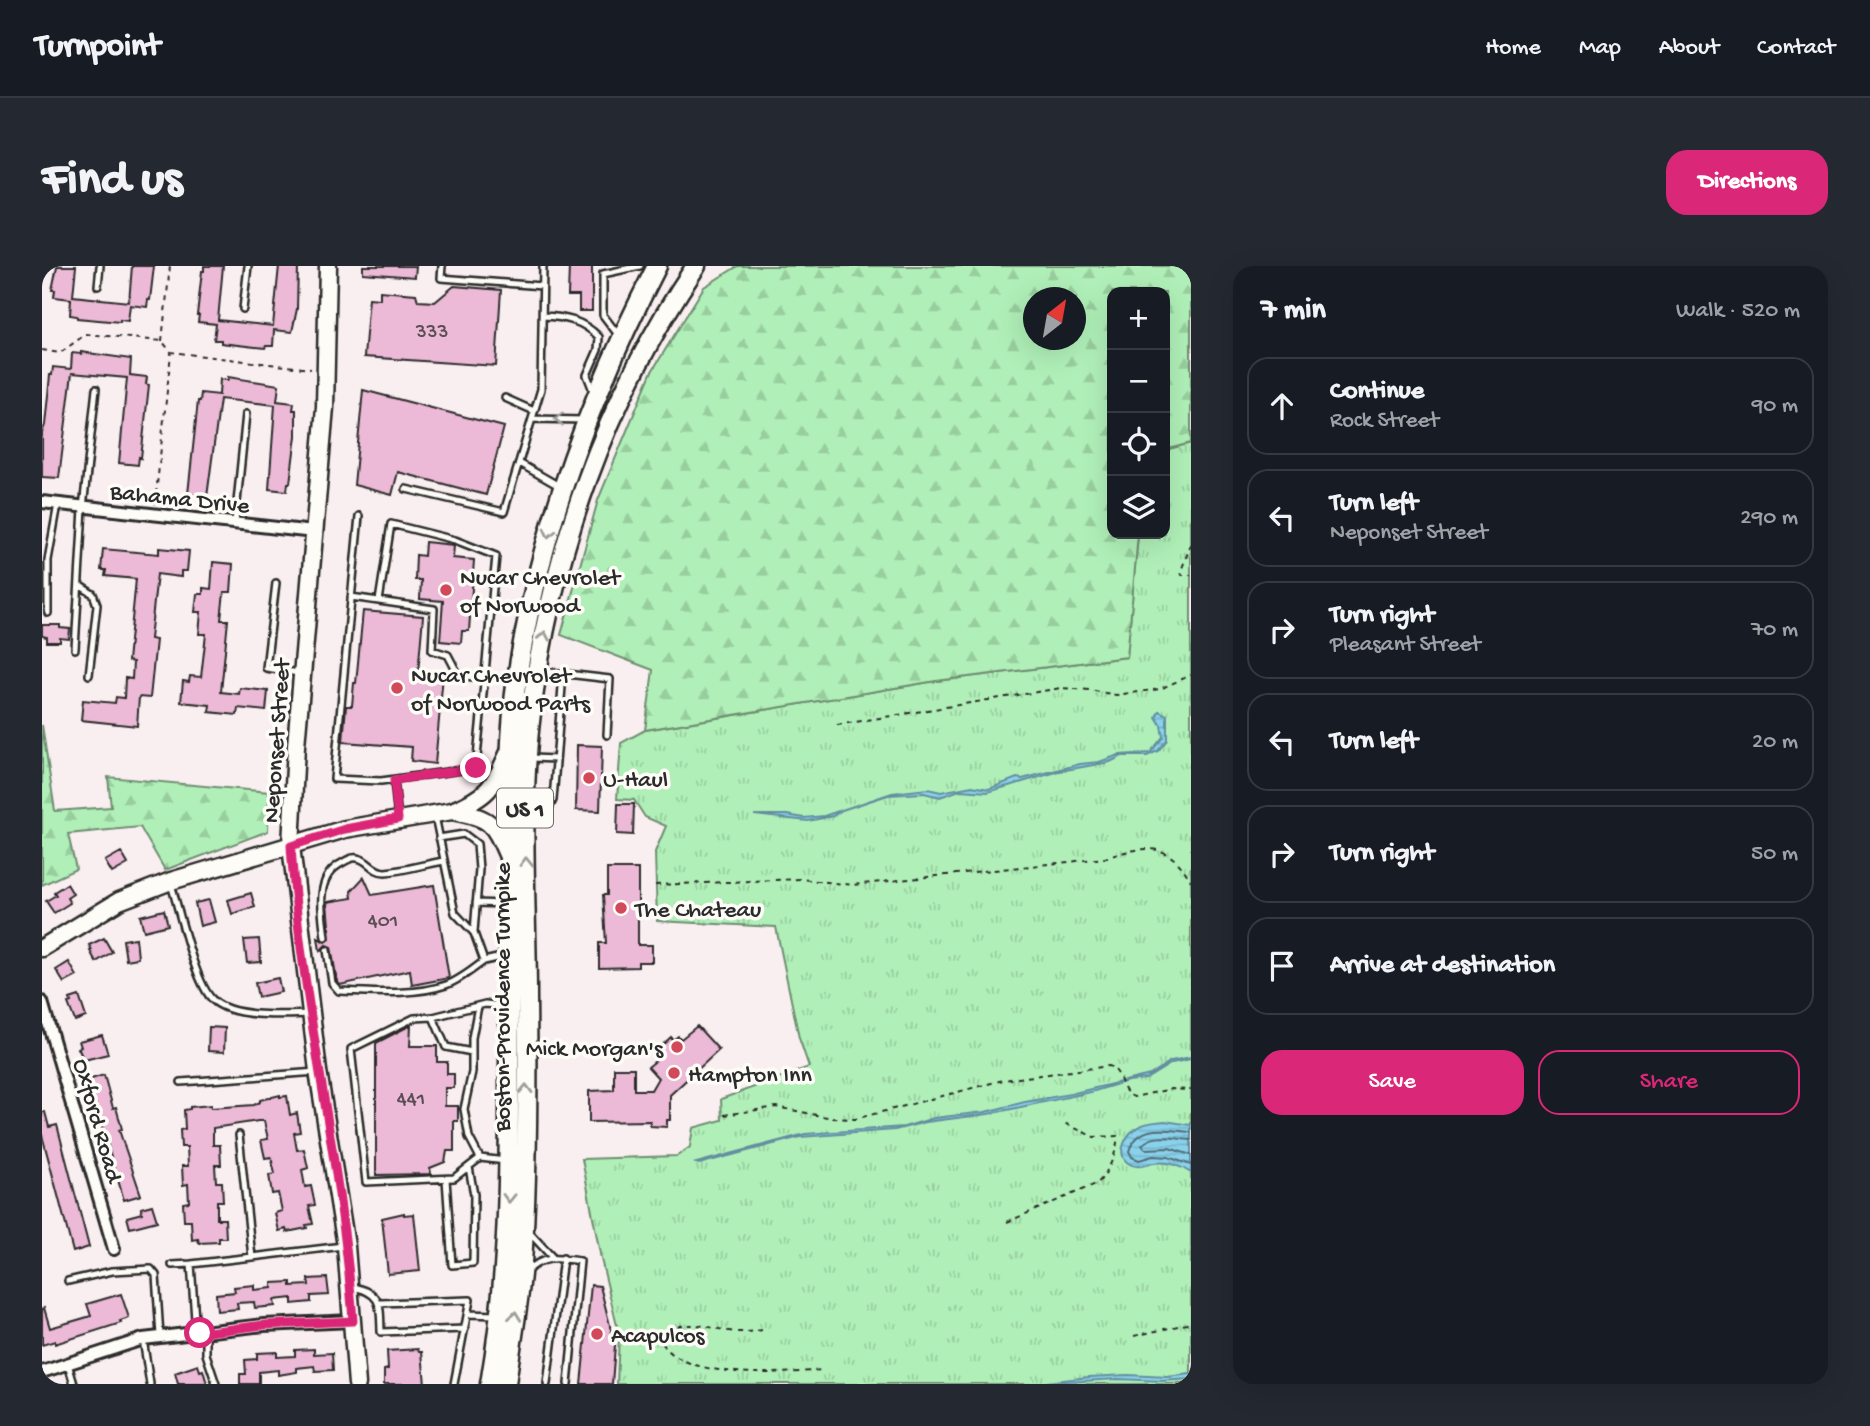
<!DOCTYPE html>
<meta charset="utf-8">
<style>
body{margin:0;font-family:"Gochi Hand",sans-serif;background:#242831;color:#f1f3f6}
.controls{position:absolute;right:21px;top:21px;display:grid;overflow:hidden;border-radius:14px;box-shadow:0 7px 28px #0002}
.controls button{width:63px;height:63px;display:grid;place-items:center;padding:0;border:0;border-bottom:2px solid #363941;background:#171b24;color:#f1f3f6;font:35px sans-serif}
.compass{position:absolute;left:981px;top:21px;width:63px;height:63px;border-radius:50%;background:#171b24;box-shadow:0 7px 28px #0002;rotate:31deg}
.stop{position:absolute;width:21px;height:21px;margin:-16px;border:5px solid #db2777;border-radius:50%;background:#fff}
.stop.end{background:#db2777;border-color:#fff;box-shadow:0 2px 7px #0008}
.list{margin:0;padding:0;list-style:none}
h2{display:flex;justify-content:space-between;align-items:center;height:91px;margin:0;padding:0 28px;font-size:30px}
h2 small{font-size:23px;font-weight:400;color:#9ea1a6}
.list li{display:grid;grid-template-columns:46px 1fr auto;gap:21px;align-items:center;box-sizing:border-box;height:98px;margin:0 14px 14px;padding:0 14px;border:2px solid #363941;border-radius:21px}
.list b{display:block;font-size:26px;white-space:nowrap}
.list p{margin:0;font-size:23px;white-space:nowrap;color:#9ea1a6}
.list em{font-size:23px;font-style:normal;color:#9ea1a6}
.actions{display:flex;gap:14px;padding:21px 28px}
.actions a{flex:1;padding:16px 0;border:2px solid #db2777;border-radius:21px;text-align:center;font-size:24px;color:#db2777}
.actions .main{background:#db2777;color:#fff}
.icon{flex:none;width:38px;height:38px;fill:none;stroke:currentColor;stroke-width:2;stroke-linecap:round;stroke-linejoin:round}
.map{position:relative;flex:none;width:1149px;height:1118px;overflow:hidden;border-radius:21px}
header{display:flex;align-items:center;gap:42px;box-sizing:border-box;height:98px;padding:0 35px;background:#171b24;border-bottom:2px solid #363941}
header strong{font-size:33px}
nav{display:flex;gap:38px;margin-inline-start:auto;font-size:24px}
.intro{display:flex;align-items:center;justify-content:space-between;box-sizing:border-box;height:168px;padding:0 42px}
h1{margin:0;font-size:49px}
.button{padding:18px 32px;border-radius:21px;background:#db2777;color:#fff;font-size:24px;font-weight:700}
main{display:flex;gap:42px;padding:0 42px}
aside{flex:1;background:#171b24;border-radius:21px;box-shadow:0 7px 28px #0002}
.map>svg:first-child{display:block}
</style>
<header>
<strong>Turnpoint</strong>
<nav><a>Home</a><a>Map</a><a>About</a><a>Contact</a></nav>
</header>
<div class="intro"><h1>Find us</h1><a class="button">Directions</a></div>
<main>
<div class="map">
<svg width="1149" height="1118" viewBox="0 0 1149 1118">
<defs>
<pattern id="grass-tufts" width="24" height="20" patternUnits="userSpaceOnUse" patternTransform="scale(1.75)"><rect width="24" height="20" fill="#b0f0b8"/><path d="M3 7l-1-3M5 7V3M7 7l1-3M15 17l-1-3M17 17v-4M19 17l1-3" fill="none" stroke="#98ce9e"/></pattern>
<pattern id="forest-firs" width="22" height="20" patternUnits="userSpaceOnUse" patternTransform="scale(1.75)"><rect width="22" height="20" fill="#b0f0b8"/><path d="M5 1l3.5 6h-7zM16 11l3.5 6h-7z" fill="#98ce9e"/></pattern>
<pattern id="water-rules" width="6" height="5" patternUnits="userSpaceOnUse" patternTransform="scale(1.75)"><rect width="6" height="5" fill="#8ad2ec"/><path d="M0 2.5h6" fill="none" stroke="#77b4cb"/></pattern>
</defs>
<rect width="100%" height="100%" fill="#faeff0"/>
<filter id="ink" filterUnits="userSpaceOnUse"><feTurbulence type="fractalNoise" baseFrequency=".0143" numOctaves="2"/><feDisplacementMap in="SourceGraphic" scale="14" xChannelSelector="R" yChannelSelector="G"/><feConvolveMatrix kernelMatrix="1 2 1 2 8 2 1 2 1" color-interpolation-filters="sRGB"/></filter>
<g filter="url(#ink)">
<path fill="url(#grass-tufts)" stroke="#6e8e72" stroke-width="2" d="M1149 177V1118H575L577 1068 559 993 540 893 635 890 648 881 651 862 680 854 679 833 767 801 757 772 734 661 615 655 613 586 624 560 603 551 592 534 575 533 579 477 603 464 894 415 1085 391 1096 268H1123V184Z"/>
<path fill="url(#forest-firs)" stroke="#6e8e72" stroke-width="2" fill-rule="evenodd" d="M696 0H1149V177L1123 184V26H1070V268H1096L1085 391 894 415 603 464 611 404 519 369 556 234 609 107 662 21ZM992 32H1034V74H992Z
M0 459 13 545 69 541 66 511 227 526 226 565 123 604 98 561 26 568 34 603 0 619Z"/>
<path fill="url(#water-rules)" stroke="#648f9f" stroke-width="2" d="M1117 445 1125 449V474L1116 485 1105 490H1080L1068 496 1018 505 946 526 918 524 898 531 882 527 846 529 800 544 791 550 766 555 712 549H745L762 552 782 550 850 527 886 523 899 526 930 520 947 523 975 512 980 513 1038 498 1057 496 1077 489 1108 487 1121 471 1119 459 1114 451Z
M1149 791V793L1130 797 1104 813 1086 815 1049 826 946 848 884 856 853 864 758 871 657 898 654 897 763 868 862 861 892 852 943 846 983 836 1028 828 1108 809 1129 795Z
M1123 855 1149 859V907C1139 900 1125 895 1112 897 1103 898 1096 904 1086 897 1073 887 1085 867 1096 861 1104 856 1115 856 1123 855Z
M1149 1108V1113L1120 1115 1076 1113 987 1118 1047 1111 1086 1109 1125 1111Z"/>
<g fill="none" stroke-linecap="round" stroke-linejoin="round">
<path stroke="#516e78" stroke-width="2" d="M1149 866C1125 864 1097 856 1087 885L1090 891 1097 894 1111 890 1126 891 1149 899
M1149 874C1133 873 1112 866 1100 879L1103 883 1127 882 1149 889"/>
</g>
<path fill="#ecb9d6" stroke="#2b2b2b" stroke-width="2" d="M15 0H34L31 30 87 36 90 0H112L108 34H106L105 41 88 39 86 55 78 54V56L35 52V50L28 49 29 33 12 31 13 24H10Z
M162 0H181L176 54 231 60 237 0H256L255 43 250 66 232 64 231 80H224L223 82 179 77V74H172L174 58 156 56 157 49H155L160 5H162Z
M321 0H374L373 11 321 7Z
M527 0H550V45H537V30H526Z
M412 20 459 24 454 100 322 91 327 32 338 33V25L374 28 376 35 393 36Z
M39 86 89 93 88 109 105 111 104 118 107 119 99 192 97 191 96 199 77 197 85 112 30 107 17 212 0 211V167L3 159 8 109H10L11 101 29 103 30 87 39 88Z
M186 111 237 119 235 135 252 137 251 144H254V170L248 217H246L245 225 227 223 233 139 178 133 165 231 146 228 156 135H158L159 127 177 129 178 113 186 114Z
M321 124 462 161 444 229 356 206 350 229 312 219Z
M383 276 412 279 411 292 432 294 427 365H420L419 377 398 375 401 335 378 333 379 314H373L374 289 382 290Z
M117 282 147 285 145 305H139V311L115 308 108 373 114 374 108 432 97 431 95 460 39 454 41 434 73 437 74 431 82 432 83 412 90 413 91 396 86 395 94 313 63 310 64 304H59L61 283 117 288Z
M171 296 191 298 189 326H182L179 354H186L179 426 197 428 198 422 226 425 224 445 196 442 195 449 167 446 168 439 139 436 141 415 147 416 148 410 159 411 164 368H157L159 346H153L155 328H161V322L169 323Z
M321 345 381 350 376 407 401 409 393 498 369 495 370 481 301 476 304 440H310L312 417H314Z
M0 359H18V362L28 363 27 373 18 372V376H5V371L0 370Z
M535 479 560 480 558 545 534 544Z
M576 538H592L591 569 575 568Z
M79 586 86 598 70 607 63 595Z
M565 603H596V679H610V696H596V701L557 702V677H564L561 629H565Z
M322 611 330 629 392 619 407 712 370 719 368 704 298 719 295 715 289 681 284 679 278 685 276 672 283 676 288 672 285 636 310 632 309 625Z
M25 618 31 628 25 632 28 637 12 647 4 635 14 629 12 626Z
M209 627 213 641 190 648 186 634Z
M167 634 173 656 158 660 153 637Z
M122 644 126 659 102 665 98 650Z
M62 672 70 686 54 696 48 685 50 684 47 679Z
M94 672 96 692 84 694 81 674Z
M217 673 219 696 205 697 202 674Z
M27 696 35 710 22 717 14 704Z
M236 712 239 726 216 731 213 717Z
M37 730 44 751 33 755 26 737 29 736 28 733Z
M369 759 368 780H395V796H405V808H412V822H403V840H416V855H412V885H405L403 896 388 902 389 908 334 909V777Z
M655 760 677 784 628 829V854H625V861L608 860V855L547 856V825L572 824V802H592V824H609L616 812 606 801 617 792 614 789 619 785 617 782 629 771 631 774 636 770 639 773Z
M167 761 183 762 182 786 166 785Z
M60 769 66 788 42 794 36 782 39 781 37 775Z
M62 809 71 842 74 841 80 863 77 864 99 929 82 934 46 814Z
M238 829V831L245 830 248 849 255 847 258 866 252 867 255 884 262 883 266 902 260 904 263 921 269 920 273 939 267 940 271 958 264 959 265 962 245 966 244 963 237 965 233 947 240 945 236 927 230 928 227 909 233 908 229 891 223 892 219 874 226 873 222 855H216L171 862V879H178L179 899H173L174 916H180L181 935H175V953H183L184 972H177V976L157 977 156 973 150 974 149 955H142L141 937 147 936 146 918 141 919 140 900H146L145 881H139L138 864 143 863 142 844 148 843V841L169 839V842L212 839 218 836V834Z
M0 846H3L7 861 15 859 47 981 31 986 0 869Z
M110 939 115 955 88 962 85 951 100 947 99 942Z
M362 947V949L372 948 378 1005 346 1008 340 952Z
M285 1012 287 1029 269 1030V1036L250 1038V1032L232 1034 233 1040 213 1042 212 1036 195 1037 196 1043 175 1045 174 1028 193 1026 192 1021 212 1019V1024L230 1022V1017L249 1016V1020L267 1019 266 1013Z
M549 1019 558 1020 573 1079 570 1118H539Z
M79 1028 87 1052 78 1055 79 1057 13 1078V1075L0 1079V1043L2 1042 8 1062 49 1050 45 1038Z
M272 1083V1088L290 1087 291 1104 273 1105 272 1100 255 1102V1106L236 1109V1104L217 1106V1118H198V1108H204L203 1094 215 1093V1087L235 1086V1091L253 1090V1084Z
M376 1083 377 1086H380L383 1118H342V1104L346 1103 345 1085Z
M156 1099 158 1105 161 1104 165 1118H136L133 1107Z"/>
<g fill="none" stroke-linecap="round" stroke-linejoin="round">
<defs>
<path id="lane" d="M400 0 399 12 500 20
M56 20 58 0
M201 43 206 0
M500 50C523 51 540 54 557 71L556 84 545 109 552 127
M577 70 561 49V8L598 0
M463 132 492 145
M490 153 543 154
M477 197 517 220
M364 223 462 246 499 123 501 0
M317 250 292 513 339 515 434 502 454 290 413 274 349 258 337 335
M193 256 204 148
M234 317 224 402 257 407
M37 319 51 328 55 339 47 409
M309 331 392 343 390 384 406 389 417 410 472 413
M6 347V294L16 238
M33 383 41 242 54 123
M499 405 568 413 565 469
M490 492 514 493
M352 514 356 553
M393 550 413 647 432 667 442 695 464 690
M487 560 503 551 511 534 521 408
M397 572 422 568 435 578 437 603 432 666
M129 618C137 643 153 718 171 734 190 752 241 749 265 748
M434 637 463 638
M283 671C280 646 272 611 300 597 305 594 310 591 315 592 326 593 330 606 343 606 362 605 383 598 402 595
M285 684 290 717 297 725C331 726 371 730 404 719 418 714 430 704 442 695
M436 740 430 772V806L422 843 427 871 438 892
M464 740 443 738 391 751 372 752 309 783 324 916 412 912 438 892 464 895
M391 751 404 781 430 786
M139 816 275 806
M404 913 410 999 431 997 432 929 427 901
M486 965 510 991
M210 991 301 980
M149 998 210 991 197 869
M130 999 149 998 154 1067
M484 1006C501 989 516 992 538 995L526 1118
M26 1015 70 1005 109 1003 114 1009 118 1070
M311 1021C341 1027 338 1040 339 1066L423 1063
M338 1037 428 1034 412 1118
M426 1048 454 1049
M164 1066V1088L174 1118
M101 1073 108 1118
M26 1098 32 1118
M505 1118 521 992"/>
<path id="street" d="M0 236 272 266
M0 736 72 983
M0 1106 101 1073 222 1059 311 1055"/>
<path id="secondary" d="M286 0 283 141 254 480 249 580 276 805 304 980 315 1118
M410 545C451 553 451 556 467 593
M0 682 77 635 129 615 303 563 410 545C447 530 451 521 467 486"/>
<path id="primary" d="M448 1118C465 1021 467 924 467 826 467 757 467 688 467 619 468 551 465 480 475 412 497 267 548 130 615 0
M464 1118C469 1078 477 1038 480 997 486 909 486 819 485 731 485 637 477 541 489 447 509 288 564 133 654 0"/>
</defs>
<use href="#lane" stroke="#2b2b2b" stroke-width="10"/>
<use href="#street" stroke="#2b2b2b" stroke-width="16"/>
<use href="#secondary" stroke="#2b2b2b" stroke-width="21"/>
<use href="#primary" stroke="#2b2b2b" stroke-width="23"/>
<path stroke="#2b2b2b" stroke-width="2" stroke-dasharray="5 5" stroke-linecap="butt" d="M120 75 128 0
M0 84 18 87 44 68 120 75 129 86 269 103
M113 238 129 87
M1149 278 1139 305 1140 309H1149
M795 459 1019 422 1048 424 1074 429 1118 423 1149 409
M613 619 758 613 811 619 1063 592C1104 579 1126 575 1149 615
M682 849 734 841 790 852 813 853 961 814 1067 800C1082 806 1076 825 1092 831L1129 823 1149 824
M965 956 1054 918C1065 910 1077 883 1075 870L1052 871 1020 856
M720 1064C709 1066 698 1067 687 1065 665 1061 644 1053 623 1066L621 1078C644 1114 741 1108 780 1104
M1092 1070 1149 1057
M8 1116V1118"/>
<use href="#lane" stroke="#fdfcf7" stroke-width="5"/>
<use href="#street" stroke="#fdfcf7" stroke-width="10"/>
<use href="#secondary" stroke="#fdfcf7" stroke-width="16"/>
<use href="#primary" stroke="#fdfcf7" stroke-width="18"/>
</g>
<defs><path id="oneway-chevron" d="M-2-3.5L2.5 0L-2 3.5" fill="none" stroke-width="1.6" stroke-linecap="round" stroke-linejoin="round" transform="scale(1.75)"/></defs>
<g stroke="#9e9e9b">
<use href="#oneway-chevron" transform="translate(517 153) rotate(-179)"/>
<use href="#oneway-chevron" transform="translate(507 267) rotate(104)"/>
<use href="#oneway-chevron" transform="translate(502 370) rotate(-80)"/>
<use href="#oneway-chevron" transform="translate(484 596) rotate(-91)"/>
<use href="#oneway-chevron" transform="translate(484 823) rotate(-89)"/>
<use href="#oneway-chevron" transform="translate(467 932) rotate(91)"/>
<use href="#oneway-chevron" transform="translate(473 1050) rotate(-83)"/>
</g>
</g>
<g fill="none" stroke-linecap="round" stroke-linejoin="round" filter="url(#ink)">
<path stroke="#db2777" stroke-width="9" d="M158 1067 222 1059 311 1055C300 896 259 739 249 580L303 563 356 553 352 514 434 502"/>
</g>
<g fill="#d1495b" stroke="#fdfcf7" stroke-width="2.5">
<circle cx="404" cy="324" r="7"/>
<circle cx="355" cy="422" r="7"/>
<circle cx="547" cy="512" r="7"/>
<circle cx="579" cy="642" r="7"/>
<circle cx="635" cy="781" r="7"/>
<circle cx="632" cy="807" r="7"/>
<circle cx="555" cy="1068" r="7"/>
</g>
<g text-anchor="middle" stroke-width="7" stroke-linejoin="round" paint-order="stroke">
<g font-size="21" fill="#5b4e56">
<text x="390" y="71">333</text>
<text x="341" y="660">401</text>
<text x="369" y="838">441</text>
</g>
<rect fill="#fdfcf7" stroke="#6a6a68" stroke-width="2" x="455" y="522.5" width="56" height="39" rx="5"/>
<g font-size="23" font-weight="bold" fill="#2b2b2b">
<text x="483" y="550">US 1</text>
</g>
<g font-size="24" fill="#2b2b2b" stroke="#fdfcf7">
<text transform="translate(138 231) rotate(6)" y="8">Bahama Drive</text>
<text transform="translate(233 475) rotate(-86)" y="8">Neponset Street</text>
<text transform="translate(459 731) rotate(-90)" y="8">Boston-Providence Turnpike</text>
<text transform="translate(57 854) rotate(74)" y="8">Oxford Road</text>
</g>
<g font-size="24" fill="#2b2b2b" stroke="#fdfcf7" text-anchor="start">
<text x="418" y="318">Nucar Chevrolet<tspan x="418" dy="28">of Norwood</tspan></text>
<text x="369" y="416">Nucar Chevrolet<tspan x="369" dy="28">of Norwood Parts</tspan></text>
<text x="561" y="520">U-Haul</text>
<text x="593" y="650">The Chateau</text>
<text x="621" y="789" text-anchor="end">Mick Morgan's</text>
<text x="646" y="815">Hampton Inn</text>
<text x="569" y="1076">Acapulcos</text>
</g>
</g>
</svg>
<div class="controls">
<button>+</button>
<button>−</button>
<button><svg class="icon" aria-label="locate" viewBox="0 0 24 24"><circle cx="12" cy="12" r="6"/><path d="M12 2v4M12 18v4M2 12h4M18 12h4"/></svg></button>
<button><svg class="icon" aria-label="layers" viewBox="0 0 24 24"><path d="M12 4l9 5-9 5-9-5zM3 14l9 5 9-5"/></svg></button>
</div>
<svg class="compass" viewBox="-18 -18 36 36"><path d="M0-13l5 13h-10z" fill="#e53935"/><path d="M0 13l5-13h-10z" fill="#9ea1a6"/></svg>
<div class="stop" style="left:158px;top:1067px"></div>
<div class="stop end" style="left:434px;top:502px"></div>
</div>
<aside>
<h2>7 min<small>Walk · 520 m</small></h2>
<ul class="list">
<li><svg class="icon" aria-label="ahead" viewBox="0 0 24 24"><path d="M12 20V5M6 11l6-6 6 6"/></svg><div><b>Continue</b><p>Rock Street</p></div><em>90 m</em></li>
<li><svg class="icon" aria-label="left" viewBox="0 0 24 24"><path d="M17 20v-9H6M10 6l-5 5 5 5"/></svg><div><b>Turn left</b><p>Neponset Street</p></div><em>290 m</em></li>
<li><svg class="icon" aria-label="right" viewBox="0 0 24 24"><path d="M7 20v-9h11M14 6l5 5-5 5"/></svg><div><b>Turn right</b><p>Pleasant Street</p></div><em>70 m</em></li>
<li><svg class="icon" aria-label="left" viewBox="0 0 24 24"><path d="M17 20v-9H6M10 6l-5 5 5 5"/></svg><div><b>Turn left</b></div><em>20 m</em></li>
<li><svg class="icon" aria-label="right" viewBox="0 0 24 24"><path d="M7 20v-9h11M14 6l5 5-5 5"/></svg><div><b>Turn right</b></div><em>50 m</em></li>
<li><svg class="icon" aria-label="arrive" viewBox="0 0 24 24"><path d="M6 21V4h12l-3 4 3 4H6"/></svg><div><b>Arrive at destination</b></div></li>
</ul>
<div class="actions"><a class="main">Save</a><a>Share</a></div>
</aside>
</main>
